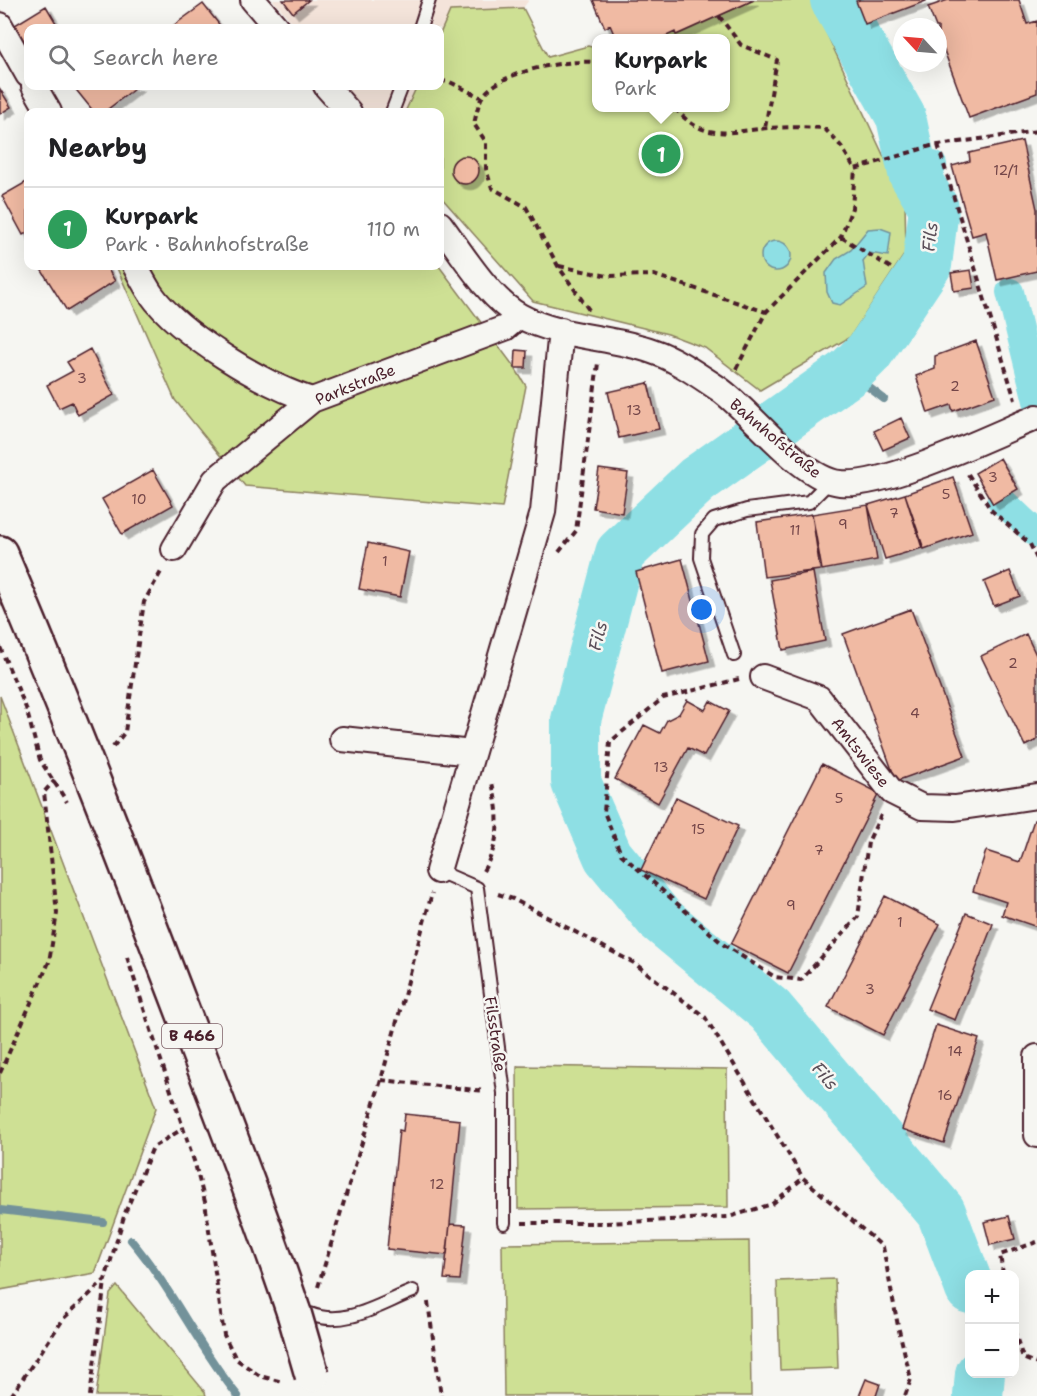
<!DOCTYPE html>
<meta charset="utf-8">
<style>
body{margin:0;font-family:"Shantell Sans",sans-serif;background:#f6f6f6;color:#202124}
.controls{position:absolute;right:18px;bottom:18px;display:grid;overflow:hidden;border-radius:12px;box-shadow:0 6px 24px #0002}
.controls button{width:54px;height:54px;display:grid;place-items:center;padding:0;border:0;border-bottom:2px solid #e0e0e0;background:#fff;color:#202124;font:30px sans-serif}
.compass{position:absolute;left:893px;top:18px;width:54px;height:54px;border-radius:50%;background:#fff;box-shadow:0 6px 24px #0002;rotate:296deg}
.you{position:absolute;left:702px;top:610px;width:21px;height:21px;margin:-15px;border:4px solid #fff;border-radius:50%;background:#1a73e8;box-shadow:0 0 0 9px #1a73e833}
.badge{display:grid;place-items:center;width:39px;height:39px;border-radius:50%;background:#d93025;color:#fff;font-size:20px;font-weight:700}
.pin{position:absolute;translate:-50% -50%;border:3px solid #fff;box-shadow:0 2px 6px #0006}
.popup{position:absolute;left:592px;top:34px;width:138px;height:78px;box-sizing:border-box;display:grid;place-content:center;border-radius:12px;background:#fff;filter:drop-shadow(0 2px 4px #0005);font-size:20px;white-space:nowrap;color:#757577}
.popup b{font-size:22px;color:#202124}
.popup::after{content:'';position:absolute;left:50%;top:100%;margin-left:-12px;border:12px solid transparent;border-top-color:#fff}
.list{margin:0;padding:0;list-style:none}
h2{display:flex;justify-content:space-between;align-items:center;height:78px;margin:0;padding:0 24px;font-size:26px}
h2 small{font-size:20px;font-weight:400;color:#757577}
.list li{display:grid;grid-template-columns:39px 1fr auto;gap:18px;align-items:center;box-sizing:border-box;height:84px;padding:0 24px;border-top:2px solid #e0e0e0}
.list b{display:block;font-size:22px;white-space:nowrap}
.list p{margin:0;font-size:20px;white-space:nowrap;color:#757577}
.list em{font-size:20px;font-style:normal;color:#757577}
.icon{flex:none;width:33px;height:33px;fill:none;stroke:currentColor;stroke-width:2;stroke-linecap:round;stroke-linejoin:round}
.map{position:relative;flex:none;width:1037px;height:1396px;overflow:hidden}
.search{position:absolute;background:#fff;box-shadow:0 6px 24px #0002;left:24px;top:24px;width:420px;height:66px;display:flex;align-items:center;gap:15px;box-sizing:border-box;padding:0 21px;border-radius:12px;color:#757577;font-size:22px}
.panel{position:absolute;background:#fff;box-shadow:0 6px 24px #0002;left:24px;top:108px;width:420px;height:162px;border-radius:12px}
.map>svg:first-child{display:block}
</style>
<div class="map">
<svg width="1037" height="1396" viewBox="0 0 1037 1396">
<defs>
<filter id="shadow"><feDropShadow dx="5.5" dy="5.5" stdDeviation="0" flood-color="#0004"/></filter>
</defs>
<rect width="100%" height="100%" fill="#f6f6f2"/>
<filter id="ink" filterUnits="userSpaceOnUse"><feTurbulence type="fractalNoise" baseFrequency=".0167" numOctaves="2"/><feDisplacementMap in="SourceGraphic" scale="12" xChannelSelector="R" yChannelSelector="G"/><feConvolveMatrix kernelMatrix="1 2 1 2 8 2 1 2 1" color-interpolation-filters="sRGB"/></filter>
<g filter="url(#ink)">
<path fill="#f4e4da" d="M273 0H529L523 8 450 11 440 34V28H297Z
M344 86H417L405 112H367Z"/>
<path fill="#cee094" stroke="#8c8060" stroke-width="1.5" d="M754 0H811L905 202 906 252 850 337 760 390 705 348 668 334 533 301 440 196V112H405L417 86H440V34L450 11 523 8 548 57 588 46 596 48V108H726V39L660 38 675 32 677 35Z
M121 266H439L515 368 526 386 502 508 245 486 175 400 117 268Z
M0 696 156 1108 95 1273 0 1290Z
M517 1066 727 1069 728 1207 518 1209Z
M749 1241 751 1396H504L502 1244Z
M835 1279 838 1368 780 1370 777 1281Z
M117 1286 205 1392 206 1396H96L110 1294Z"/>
<path fill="#8edfe4" stroke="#73929a" stroke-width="1.5" d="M880 228 891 232 888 256 869 253 863 261 867 287 840 305 832 303 827 292 826 273 836 259 851 250 868 229Z
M761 256a15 15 0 1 1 30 0a15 15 0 1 1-30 0Z"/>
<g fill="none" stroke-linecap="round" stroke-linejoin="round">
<path stroke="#73929a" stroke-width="8" d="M901 117 915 112
M849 372 884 399
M0 1210 103 1222
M131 1240C172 1288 198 1347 238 1396"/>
<path stroke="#8edfe4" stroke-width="28" d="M913 173 933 165
M1010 292 1037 401
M1001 500 1037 534"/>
<path stroke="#8edfe4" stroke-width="50" d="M835 0 901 117 913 173 934 208 927 265 869 352 849 372 697 480 620 553 576 720V782L608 856 659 918 770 1010 941 1212 970 1289
M978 1396 980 1374"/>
</g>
<path fill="#f0baa3" stroke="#4a1f2b" stroke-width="1.5" filter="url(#shadow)" d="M283 0H309L293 13Z
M593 0H754L676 35 675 32 660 39H616L610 25 605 28Z
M860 0H926V1L865 24 856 1Z
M948 0H1019L1027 24 1037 21V93L969 118 938 34V27H936L928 7Z
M203 4 222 28H170Z
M46 6 59 28H28V48L15 25Z
M73 86H138L104 112H94Z
M0 89 11 107 0 114Z
M1022 141 1037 209V271L997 280 986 232 972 236 952 166 970 161 969 153Z
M451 170a14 14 0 1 1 28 0a14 14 0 1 1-28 0Z
M28 181V232L23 235 2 196Z
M39 266H106L115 281 67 311Z
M971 270 974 288 954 291 951 273Z
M976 341 995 396 953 411 951 405 928 413 916 376 935 369V356Z
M90 349 114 395 78 415 72 402 59 408 47 385 73 371 67 362Z
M516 350 527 351 526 368H515Z
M648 383 659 429 619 438 608 392Z
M901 418 910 438 883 450 874 431Z
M1000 458 1018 489 993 504 975 473Z
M599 469 628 473 622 513 593 508Z
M153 470 173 505 122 534 102 499Z
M953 477 972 532 924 549 905 494Z
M905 494 922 548 885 559 868 505Z
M868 505 877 560 822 570 812 514Z
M812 514 820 570 764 577 757 522Z
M368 543 409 552 400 597 359 589Z
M682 559 709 661 662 673 636 572Z
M1010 571 1020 596 994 606 984 582Z
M813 572 825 641 783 650 770 580Z
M911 609 965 756 896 781 843 634Z
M1026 634 1037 657V740L1025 746 981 656Z
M687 700 705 710 710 701 729 711 704 756 688 748 658 803 615 779 644 725 660 733 667 720 679 714Z
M822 764 879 793 788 973 731 944Z
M676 797 738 826 704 899 641 870Z
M1034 820 1037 821V927L1002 915 1006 902 973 891 986 851 1020 862Z
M885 896 940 924 883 1035 828 1007Z
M966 913 993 924 955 1020 927 1009Z
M936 1025 979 1039 944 1143 902 1129Z
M405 1114 460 1120 447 1255 387 1249 399 1130 403 1131Z
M1009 1216 1015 1239 990 1245 984 1222Z
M450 1224 466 1225 460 1280 444 1279Z
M866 1379 880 1384 876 1396H859Z"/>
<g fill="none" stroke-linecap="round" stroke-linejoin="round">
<defs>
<path id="lane" d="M420 28 429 0
M392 112 402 86
M734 655 701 558 702 534 714 520 747 510 809 502 830 481
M438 871 477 888 504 1093V1223
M310 1314C345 1328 380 1304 413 1291"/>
<path id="street" d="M253 0 277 28
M0 25 28 75
M34 86 49 112
M326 86 349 112
M440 224C461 252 489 299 520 316 560 338 610 336 652 351 676 359 698 375 719 389 752 412 801 479 840 483 885 488 991 436 1037 417
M135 266C140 275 145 285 151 294 179 334 265 386 312 400
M174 549 215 480 312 400 505 328 519 316
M763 677 819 698 892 792 922 807 955 808 1037 796
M342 739 472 753
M438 871 543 512 561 330
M1037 1057V1135"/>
<path id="primary" d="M0 553C65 705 124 858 183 1012 221 1112 260 1211 294 1313"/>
</defs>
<use href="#lane" stroke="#4a1f2b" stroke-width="16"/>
<use href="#street" stroke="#4a1f2b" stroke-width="28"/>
<use href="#primary" stroke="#4a1f2b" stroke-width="38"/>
<path stroke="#4a1f2b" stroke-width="4" stroke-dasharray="6 4.5" stroke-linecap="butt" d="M719 16 741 45 777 60 765 128
M440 81 450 82 482 98
M675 108C704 143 730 131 769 128 787 127 806 127 824 128L841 146 855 169
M938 145 1015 400
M841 237 891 268
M559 266 608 276 654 275 766 312
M589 310 558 266 526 207 492 188 486 169V142L474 124C476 116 478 104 482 97 501 70 566 60 596 62
M736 369 766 312 841 237 852 208 855 169 931 146 1037 131
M968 474 991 510 1030 544 1037 559
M559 552 576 531 598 363
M0 647 26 708 40 760 67 802
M739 679 663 698 610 742 604 812 621 854 724 945 775 977 801 980 858 917 868 842 881 815
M113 747 125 732 144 602 162 570
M483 871C501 842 500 815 492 783
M498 894 513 899 634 963 705 1017 803 1178 883 1247 898 1326 911 1379 905 1396
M127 957 195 1164 205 1202 224 1335 236 1359 260 1376 283 1382
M0 1073 49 962 57 913 44 792 55 780
M381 1080 485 1091
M522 1223H606L729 1217 772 1204 803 1178
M1003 1274 1000 1255 1037 1242
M318 1287 381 1080 432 893
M428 1302 441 1396
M1014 1330 1023 1358 1037 1364
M11 1396 64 1318 105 1280 125 1213 153 1147 184 1128
M90 1396 105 1281"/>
<use href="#lane" stroke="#f6f6f2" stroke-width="12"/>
<use href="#street" stroke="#f6f6f2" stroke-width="24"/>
<use href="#primary" stroke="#f6f6f2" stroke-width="33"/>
<defs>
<path id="primary-bridge" d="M294 1313 312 1375"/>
</defs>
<use href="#primary-bridge" stroke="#4a1f2b" stroke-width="38" stroke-linecap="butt"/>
<use href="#primary-bridge" stroke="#f6f6f2" stroke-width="33"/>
</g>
</g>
<g text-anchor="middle" stroke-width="5" stroke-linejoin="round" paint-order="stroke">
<g font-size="14" fill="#744649">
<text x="1006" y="175">12/1</text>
<text x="82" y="383">3</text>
<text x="955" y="391">2</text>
<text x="634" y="415">13</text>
<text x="993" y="482">3</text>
<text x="946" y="499">5</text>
<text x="139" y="504">10</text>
<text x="894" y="518">7</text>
<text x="843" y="529">9</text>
<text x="795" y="535">11</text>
<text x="385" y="566">1</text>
<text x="1013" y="668">2</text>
<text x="915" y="718">4</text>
<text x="661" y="772">13</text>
<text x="839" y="803">5</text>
<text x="698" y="834">15</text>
<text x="819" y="855">7</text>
<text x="791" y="910">9</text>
<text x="900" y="927">1</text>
<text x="870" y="994">3</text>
<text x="955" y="1056">14</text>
<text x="945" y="1100">16</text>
<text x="437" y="1189">12</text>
</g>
<rect fill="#f6f6f2" stroke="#7e6067" stroke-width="1.5" x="162" y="1024" width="60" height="24" rx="4.5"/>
<g font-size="15" font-weight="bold" fill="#4a1f2b">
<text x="192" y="1041">B 466</text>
</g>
<g font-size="16" fill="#4a1f2b" stroke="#f6f6f2">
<text transform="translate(355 384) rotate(-22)" y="6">Parkstraße</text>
<text transform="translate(776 438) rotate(40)" y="6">Bahnhofstraße</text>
<text transform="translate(861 752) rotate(52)" y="6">Amtswiese</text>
<text transform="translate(496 1034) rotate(82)" y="6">Filsstraße</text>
</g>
<g font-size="18" font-style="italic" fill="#5b4f59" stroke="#f6f6f2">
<text transform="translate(930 237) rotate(-83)" y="6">Fils</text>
<text transform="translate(598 636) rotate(-75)" y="6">Fils</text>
<text transform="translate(825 1076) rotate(50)" y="6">Fils</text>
</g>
</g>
</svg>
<div class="controls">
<button>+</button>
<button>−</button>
</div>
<svg class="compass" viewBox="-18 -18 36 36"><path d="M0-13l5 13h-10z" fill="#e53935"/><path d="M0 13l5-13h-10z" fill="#757577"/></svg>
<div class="you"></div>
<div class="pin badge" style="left:661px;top:154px;background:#2e9e5b">1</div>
<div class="popup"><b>Kurpark</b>Park</div>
<div class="search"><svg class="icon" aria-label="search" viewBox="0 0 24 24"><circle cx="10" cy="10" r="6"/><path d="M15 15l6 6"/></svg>Search here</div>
<section class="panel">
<h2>Nearby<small></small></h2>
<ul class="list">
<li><span class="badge" style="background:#2e9e5b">1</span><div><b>Kurpark</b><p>Park · Bahnhofstraße</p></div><em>110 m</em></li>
</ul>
</section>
</div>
